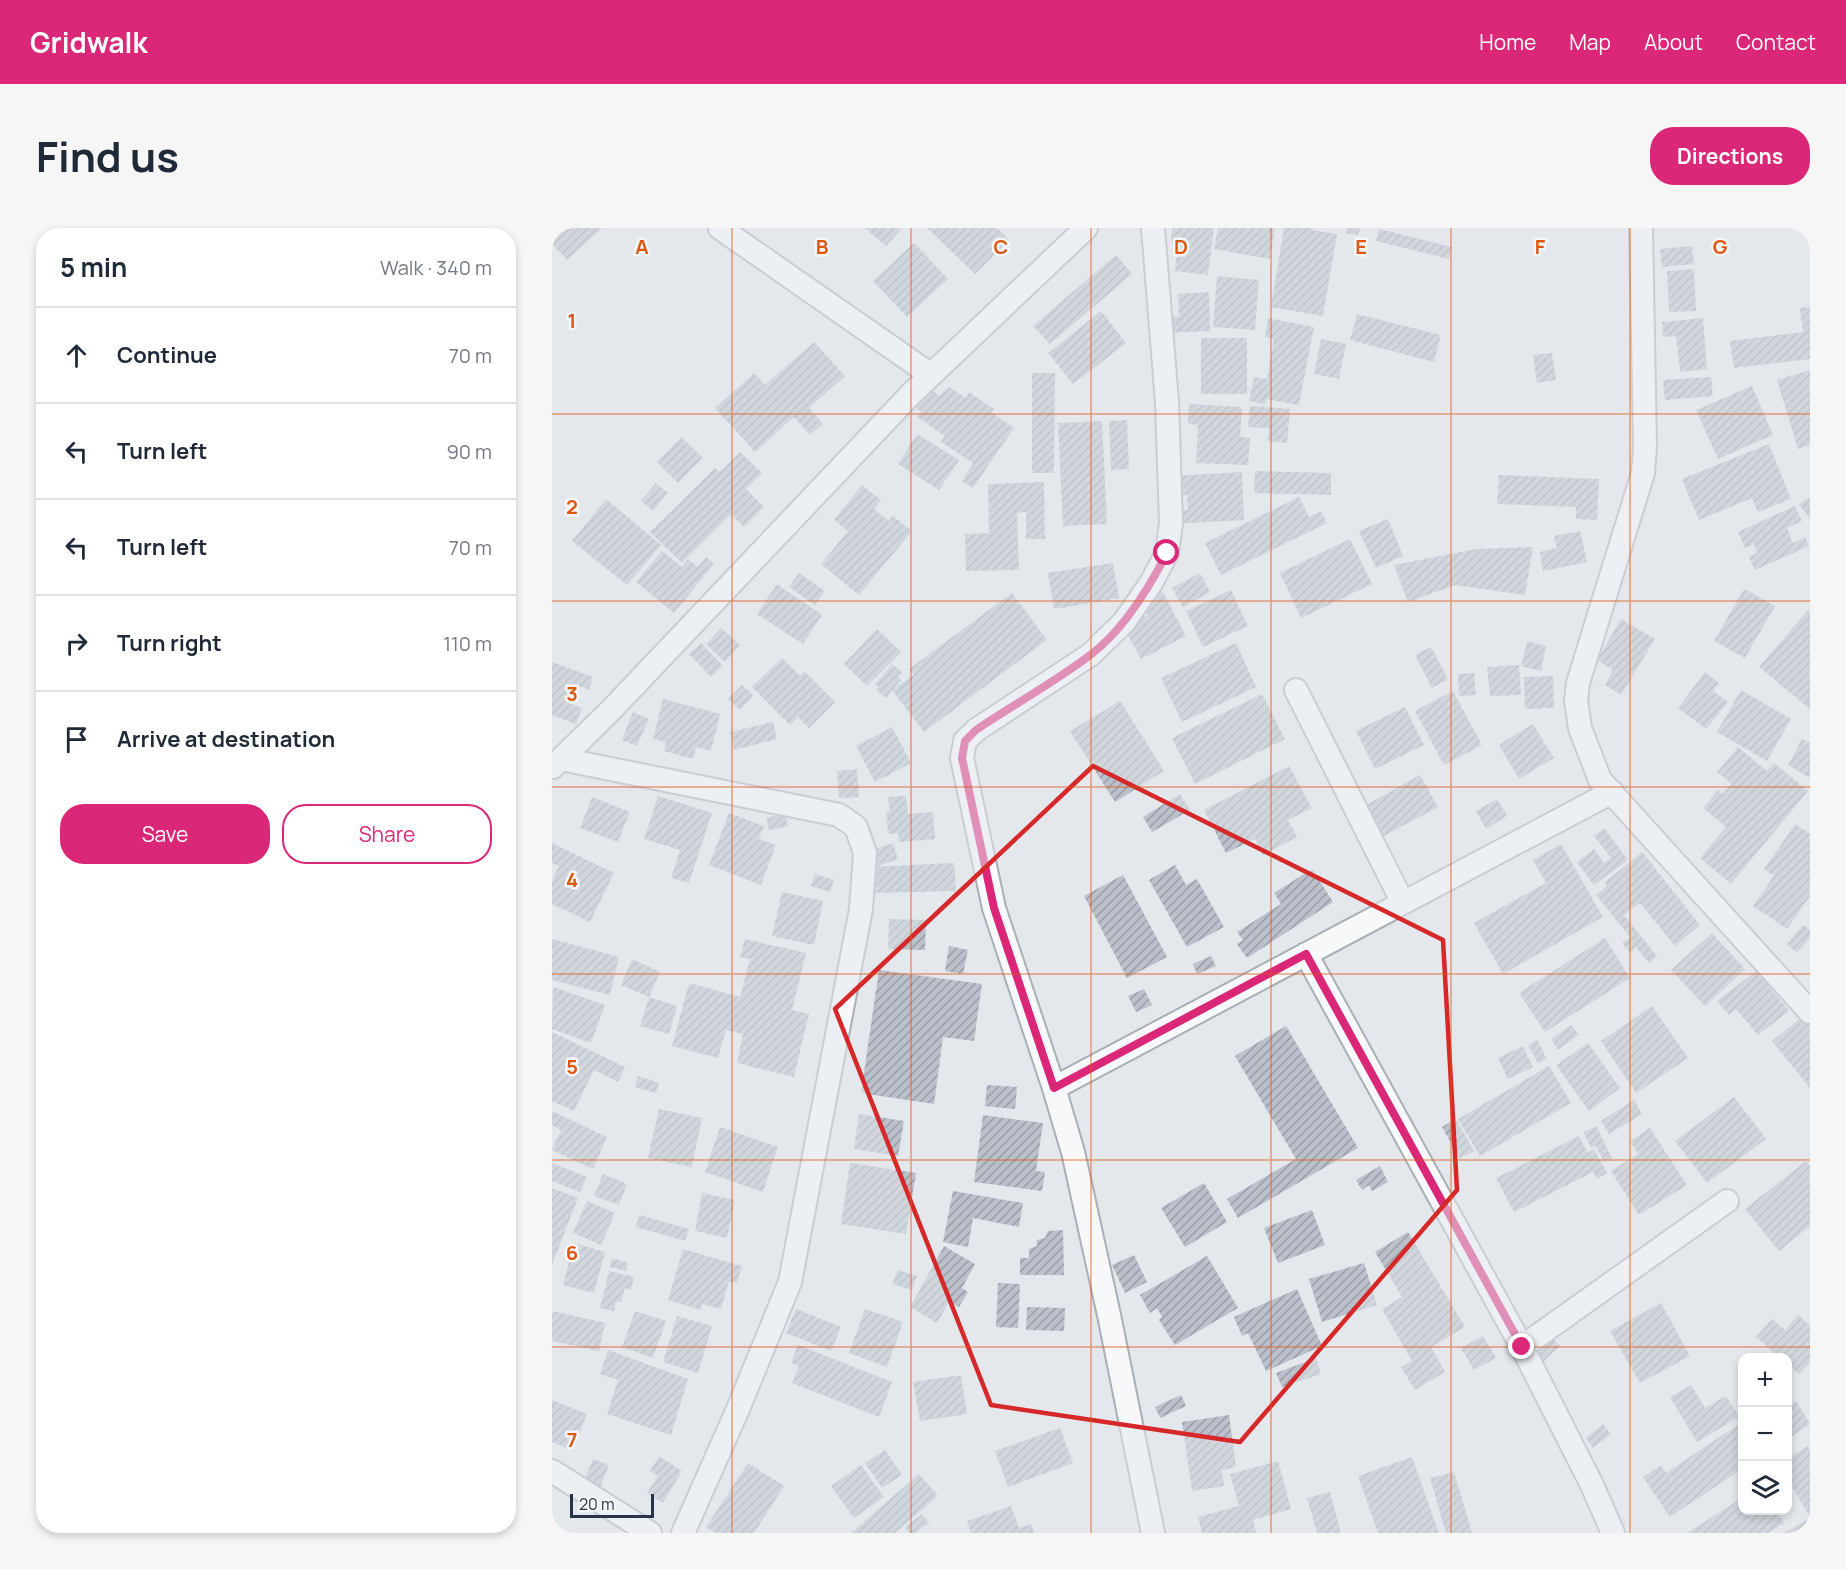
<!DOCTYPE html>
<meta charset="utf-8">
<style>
body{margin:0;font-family:Manrope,sans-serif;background:#f6f6f7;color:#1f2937}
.controls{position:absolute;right:18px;bottom:18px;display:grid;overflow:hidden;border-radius:12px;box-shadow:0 3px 9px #0003}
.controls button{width:54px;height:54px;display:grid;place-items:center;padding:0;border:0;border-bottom:2px solid #e0e1e3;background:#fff;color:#1f2937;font:30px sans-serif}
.scale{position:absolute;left:18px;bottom:15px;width:84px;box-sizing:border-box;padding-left:6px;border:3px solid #2b3445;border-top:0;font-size:16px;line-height:21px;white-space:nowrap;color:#2b3445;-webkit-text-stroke:4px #f4f6f9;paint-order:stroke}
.stop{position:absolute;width:18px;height:18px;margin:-14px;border:4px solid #db2777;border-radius:50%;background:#fff}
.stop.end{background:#db2777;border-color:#fff;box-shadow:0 2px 6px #0008}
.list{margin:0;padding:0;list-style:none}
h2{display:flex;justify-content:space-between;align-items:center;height:78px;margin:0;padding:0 24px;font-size:26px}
h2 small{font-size:20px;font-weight:400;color:#747a83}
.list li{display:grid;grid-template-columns:39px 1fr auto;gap:18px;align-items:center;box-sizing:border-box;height:96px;padding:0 24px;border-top:2px solid #e0e1e3}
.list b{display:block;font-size:22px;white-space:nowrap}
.list em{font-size:20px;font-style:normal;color:#747a83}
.actions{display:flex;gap:12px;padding:18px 24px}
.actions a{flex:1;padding:14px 0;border:2px solid #db2777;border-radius:24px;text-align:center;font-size:21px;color:#db2777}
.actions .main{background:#db2777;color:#fff}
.icon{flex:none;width:33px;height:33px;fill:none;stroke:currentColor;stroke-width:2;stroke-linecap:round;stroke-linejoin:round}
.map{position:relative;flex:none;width:1258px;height:1305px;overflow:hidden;border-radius:24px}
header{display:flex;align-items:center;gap:36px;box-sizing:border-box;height:84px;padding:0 30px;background:#db2777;color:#fff}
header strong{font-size:28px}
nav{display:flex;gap:33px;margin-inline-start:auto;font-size:21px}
.intro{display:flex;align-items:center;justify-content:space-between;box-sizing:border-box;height:144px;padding:0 36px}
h1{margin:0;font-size:42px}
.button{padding:15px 27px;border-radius:24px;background:#db2777;color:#fff;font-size:21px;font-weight:700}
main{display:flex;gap:36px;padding:0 36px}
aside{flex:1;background:#fff;border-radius:24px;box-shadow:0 3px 9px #0003}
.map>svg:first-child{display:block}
</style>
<header>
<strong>Gridwalk</strong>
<nav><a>Home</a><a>Map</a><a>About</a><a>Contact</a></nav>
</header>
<div class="intro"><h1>Find us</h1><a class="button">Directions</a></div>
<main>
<aside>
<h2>5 min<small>Walk · 340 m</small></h2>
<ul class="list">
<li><svg class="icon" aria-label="ahead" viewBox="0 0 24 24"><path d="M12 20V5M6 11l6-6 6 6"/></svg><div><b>Continue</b></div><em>70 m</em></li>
<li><svg class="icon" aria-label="left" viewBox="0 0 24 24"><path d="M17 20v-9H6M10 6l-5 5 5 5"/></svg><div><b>Turn left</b></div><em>90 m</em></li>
<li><svg class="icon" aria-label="left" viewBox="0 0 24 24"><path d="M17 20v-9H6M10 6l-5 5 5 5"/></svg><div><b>Turn left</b></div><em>70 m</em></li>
<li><svg class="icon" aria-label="right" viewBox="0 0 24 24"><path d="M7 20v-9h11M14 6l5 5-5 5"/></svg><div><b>Turn right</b></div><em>110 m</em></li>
<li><svg class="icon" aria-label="arrive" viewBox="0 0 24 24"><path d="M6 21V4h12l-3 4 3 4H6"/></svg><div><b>Arrive at destination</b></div></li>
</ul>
<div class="actions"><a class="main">Save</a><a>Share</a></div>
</aside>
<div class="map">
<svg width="1258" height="1305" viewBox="0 0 1258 1305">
<defs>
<pattern id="building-hatch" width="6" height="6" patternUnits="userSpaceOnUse" patternTransform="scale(1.5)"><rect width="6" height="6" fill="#bbc0ca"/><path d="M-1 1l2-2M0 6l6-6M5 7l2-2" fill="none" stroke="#989da6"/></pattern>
</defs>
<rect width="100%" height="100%" fill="#e4e7ec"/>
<path fill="url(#building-hatch)" d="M0 0H50L15 32 0 16Z
M313 0H350L334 18Z
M377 0H445L457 12 423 46 376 1Z
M620 0H662L656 47 623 43 626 16 619 15Z
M666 0H723L718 31 662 21Z
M732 0H761L760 2 785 6 771 88 719 79Z
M795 0H808L806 7 794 5Z
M827 1 900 19 897 31 824 13Z
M362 15 396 51 355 89 321 53Z
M1140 18 1142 36 1110 39 1108 21Z
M564 27 580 46 498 116 481 98Z
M1142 41 1144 83 1117 84 1115 43Z
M665 48 707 52 703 102 661 99Z
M657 64 658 103 611 105 610 71H619L620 89H627L626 66Z
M1258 79V131L1182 140 1178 113 1251 104 1248 80Z
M549 83 574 115 521 156 496 125Z
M805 86 889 107 882 134 798 112Z
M716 90 762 99 747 177 714 171 713 176 697 173 702 149 715 151 722 111 713 109Z
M1151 90 1155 141 1128 144 1124 108 1111 109 1110 94Z
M649 110H695V166H649Z
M769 111 794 116 787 151 762 146Z
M262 114 293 148 257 180 271 196 258 207 242 189 203 224 163 180 202 145 213 157Z
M1000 125 1004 152 985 155 981 127Z
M1258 142V217L1246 221 1225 152Z
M480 145H503L502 245H480Z
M1159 149 1161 168 1113 172 1111 152Z
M1200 158 1221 207 1166 231 1144 182Z
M397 159 414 170 417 164 442 181 440 185 462 200 421 260 410 253 421 235 389 214 393 208 365 189 369 183 362 179 381 163 387 168Z
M637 176 690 179 688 209 698 210 696 237 644 235 646 197 636 196Z
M698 178 738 181 735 215 716 213 717 200 696 199Z
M575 192 577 241 559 242 557 193Z
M550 193 555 296 511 298 506 195Z
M365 206 407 232 387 262 346 236Z
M129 209 151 230 126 255 105 234Z
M1217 216 1239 271 1206 284 1200 270 1147 292 1130 251Z
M188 224 210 245 194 261 212 279 192 299 179 286 130 335 98 304 163 240 168 244Z
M703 243 779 245V267L702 265Z
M690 244 692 292 620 296V283L636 282 635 267H622L621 248Z
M947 247 1047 251 1045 292 1024 291V279L945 276Z
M492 254 493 311H474V284L465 285 467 342 414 343 413 306 437 305 436 256Z
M104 255 116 265 101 283 89 273Z
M310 257 329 272 322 281 337 293 341 288 360 303 307 367 269 336 296 303 282 292Z
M747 269 757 289 769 283 775 295 669 347 653 315Z
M1258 269V291L1247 276Z
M54 271 109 317 75 357 20 313Z
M1243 278 1250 293 1235 300 1241 315 1253 309 1257 318 1203 342 1197 329 1205 325 1202 316 1193 320 1186 304Z
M836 291 851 328 824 340 807 303Z
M1028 303 1035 334 991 343 988 324 1005 320 1002 308Z
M798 311 820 356 749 390 728 345Z
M981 319 973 367 903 357 856 374 842 337 924 321Z
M110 323 130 339 136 331 146 339 154 329 162 336 122 385 84 354Z
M561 335 567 370 502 381 496 345Z
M247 345 273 363 263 377 237 359Z
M648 345 658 364 631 379 620 360Z
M225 356 270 387 251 416 205 386Z
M1192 361 1223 378 1193 430 1162 413Z
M679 362 696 398 651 419 634 383Z
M611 364 634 408 589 431 572 400 596 387 590 375Z
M460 365 495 412 372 504 340 462 362 447 357 441Z
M1256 382 1258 384V481L1207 439Z
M1069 391 1103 411 1069 467 1053 457 1061 442 1045 432Z
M169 400 188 417 173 434 154 416Z
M325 401 349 424 315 458 292 436Z
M975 413 994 418 989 443 969 438Z
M149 415 171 438 159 449 137 426Z
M684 415 704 459 630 494 609 450Z
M879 419 896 451 880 460 863 427Z
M230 430 248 448 252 443 283 474 257 500 246 489 238 497 200 459Z
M0 434 41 449 37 462 26 458 19 476 30 480 24 496 0 487Z
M340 436 350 444 346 449 349 452 334 470 324 462 327 459 323 456Z
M967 437 969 467 938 468 935 439Z
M1153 444 1167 455 1161 463 1176 474 1154 501 1126 480Z
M922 445 924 467 907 468 906 446Z
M1001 448 1002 480 973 481 972 449Z
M190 457 202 468 188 482 176 471Z
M1189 462 1239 491 1215 533 1165 504Z
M901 463 930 517 892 537 863 483Z
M710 466 733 511 643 556 620 510Z
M111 471 168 486 159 523 144 519 141 531 112 523 114 514 101 511Z
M568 473 612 543 563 574 518 503Z
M853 479 872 517 823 541 804 503Z
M81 484 97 491 85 518 70 512Z
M221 494 225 511 182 522 178 504Z
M981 496 1002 530 967 551 947 517Z
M340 499 359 535 323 554 304 518Z
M1250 511 1258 515V550L1236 537Z
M1186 519 1215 543 1222 535 1256 563 1179 656 1148 630 1174 599 1151 580 1166 562 1170 566 1180 556 1165 544Z
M737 538 760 580 736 592 745 609 711 627 703 611 674 625 652 582Z
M305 541 307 569 287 570 285 543Z
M868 547 886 579 830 609 812 578Z
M628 566 638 582 600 604 591 589Z
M106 568 160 585 137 655 119 650 128 622 92 611Z
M354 568 356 586 381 584 383 611 347 614 346 605 336 606 334 584 338 583 336 569Z
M40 569 78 584 66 614 28 600Z
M945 571 955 588 934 601 924 583Z
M177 585 212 598 207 611 224 617 209 657 157 637Z
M233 586 236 598 217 602 214 590Z
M1243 596 1258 606V668L1235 701 1201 678 1222 648 1212 641Z
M1052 600 1076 632 1042 657 1025 634 1042 621 1052 635 1059 630 1042 608Z
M0 615 62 645 38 694 0 676V652L7 638 0 635Z
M341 615 346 631 326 638 320 622Z
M1009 616 1051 689 951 746 922 695 994 655 981 632Z
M1090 624 1148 697 1123 718 1088 675 1072 687 1105 728 1097 735 1084 719 1078 725 1070 715 1078 709 1044 667 1055 658 1053 654Z
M402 635 404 663 316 665V639Z
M623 637 634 657 645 651 672 699 635 719 597 652Z
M760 641 781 674 695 730 685 716 691 712 685 704 729 676 722 665Z
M263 646 282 652 278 664 259 658Z
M571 647 615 729 575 750 532 668Z
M230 664 271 673 262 717 220 708Z
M337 691 374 692 373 722 336 721Z
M1251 697 1258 702V709L1245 725 1235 716Z
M1160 705 1193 741 1153 778 1119 742Z
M1053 710 1078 750 993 804 967 765Z
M0 711 67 729 58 767 0 752Z
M193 711 254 725 240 782 257 786 242 849 185 835 191 806 174 802 166 830 120 818 137 755 188 769 198 731 188 729Z
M397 718 416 722 411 746 393 743Z
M659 728 664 738 645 746 641 736Z
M80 731 108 744 97 769 125 778 117 806 88 798 97 769 69 757Z
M327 742 430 756 422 813 391 809 382 876 309 865Z
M1204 743 1237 783 1206 807 1184 781 1177 787 1165 773Z
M1 759 53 777 39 815 0 801Z
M592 761 600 777 584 784 576 768Z
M1100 778 1136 830 1084 865 1049 813Z
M1255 785 1258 789V860L1220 813Z
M1019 797 1027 807 1006 822 999 811Z
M734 798 806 920 686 990 675 971 744 931 683 828Z
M0 804 73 839 66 854 42 842 22 883 0 873Z
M985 812 995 831 986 835 976 817Z
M1036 815 1068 860 1037 883 1004 837Z
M971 818 981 839 956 851 946 830Z
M997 838 1019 875 928 928 906 891Z
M86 848 107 855 104 865 83 859Z
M435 857 465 859 463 881 433 878Z
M1182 869 1214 911 1155 955 1123 913Z
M1082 872 1090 886 1057 906 1049 893Z
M107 881 150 890 140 939 96 930Z
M0 883 55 909 41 941 0 922 9 902 0 897Z
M307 886 352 893 346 928 302 921Z
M431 887 491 895 484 943 493 944 490 963 422 954Z
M904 891 922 923 908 931 890 899Z
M1044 898 1060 930 1052 934 1044 918 1039 920 1031 904Z
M168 899 226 919 211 964 153 944Z
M1098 900 1135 957 1087 987 1059 943 1086 926 1078 913Z
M1027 908 1036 925 1042 921 1055 945 1045 951 1041 944 962 984 944 950Z
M1254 933 1258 938V998L1227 1023 1193 981Z
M0 935 35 949 28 964 0 953Z
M298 935 364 945 354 1006 289 996Z
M828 938 836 954 820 963 817 957 810 962 804 952Z
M51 946 75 956 67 977 42 968Z
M652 955 675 994 633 1019 609 980Z
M0 960 26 970 0 1037Z
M401 963 471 975 467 999 421 990 416 1019 391 1014Z
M150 965 183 972 175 1010 143 1003Z
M35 973 63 985 49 1017 21 1005Z
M760 982 773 1017 726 1035 712 1000Z
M87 987 137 1001 133 1013 84 999Z
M511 1002 512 1047H468V1030H477V1021L485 1018V1012L493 1010 496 1003Z
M856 1004 913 1099 879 1119 893 1144 863 1162 849 1139 860 1133 830 1081 850 1069 823 1024Z
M22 1015 53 1024 42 1065 11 1057Z
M392 1018 423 1036 410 1060 416 1064 407 1079 397 1074 385 1095 358 1079Z
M131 1021 190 1038 185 1055 177 1053 169 1081 150 1076 149 1082 116 1072Z
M582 1027 595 1054 573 1065 560 1037Z
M655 1028 686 1080 623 1117 607 1092 610 1089 605 1080 598 1085 588 1067Z
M60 1030 76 1035 74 1043 58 1039Z
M812 1035 825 1077 770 1094 757 1051Z
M346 1042 365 1048 360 1062 340 1056Z
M57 1043 82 1049 79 1062 73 1060 69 1074H64L62 1083 48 1080Z
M446 1055 468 1056 466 1100 444 1099Z
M745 1061 770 1118 714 1143 696 1105 690 1108 682 1089Z
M1109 1075 1138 1128 1088 1155 1058 1103Z
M475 1079 513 1080 512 1103 474 1102Z
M244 1081 289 1099 279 1123 234 1105Z
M313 1081 351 1094 335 1139 297 1125Z
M0 1083 53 1095 47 1123 0 1113Z
M83 1083 114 1093 101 1130 70 1119Z
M1246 1087 1258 1098V1134L1247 1146 1236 1136V1130H1228L1204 1109 1220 1091 1233 1102Z
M125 1088 160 1098 146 1145 111 1134Z
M931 1108 944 1130 922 1142 909 1120Z
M999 1109 1008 1118 991 1134 983 1124Z
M246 1117 340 1154 327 1189 240 1155 247 1138 239 1135Z
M56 1122 136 1151 119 1207 55 1186 66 1152 48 1146Z
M764 1130 769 1146 730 1159 724 1145Z
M409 1147 415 1186 368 1193 361 1154Z
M1139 1157 1153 1180 1174 1168 1187 1189 1145 1214 1118 1169Z
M629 1167 634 1178 608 1190 603 1179Z
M0 1172 35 1186 20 1222 0 1214Z
M1244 1173 1258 1196 1236 1211V1179Z
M677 1187 684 1239 670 1242 672 1258 640 1263 630 1194Z
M1190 1194V1241L1118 1289 1091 1249 1109 1237 1114 1245Z
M1051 1196 1059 1206 1041 1220 1034 1210Z
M508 1200 521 1235 456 1259 443 1223Z
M1256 1218 1258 1222V1289L1236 1252V1230Z
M333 1222 350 1247 330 1260 313 1235Z
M107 1228 130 1243 111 1275 95 1265 106 1248 98 1243Z
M860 1229 887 1305H826L806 1248Z
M41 1231 57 1237 47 1262 31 1255Z
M726 1233 739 1281 701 1292 704 1305H650L646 1289 687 1278 678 1246Z
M196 1235 232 1258 202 1305H164L154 1299Z
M309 1237 332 1269 302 1290 279 1258Z
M902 1244 920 1305H894L878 1250Z
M367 1246 386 1268 343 1305H299Z
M778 1264 789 1305H765L755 1270Z
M1190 1270V1282H1224L1232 1295 1216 1305H1135Z
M459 1278 467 1300 479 1296 482 1305H419L415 1293Z
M370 1286 377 1295 363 1305H357L353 1299Z
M1258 1290V1305H1232Z"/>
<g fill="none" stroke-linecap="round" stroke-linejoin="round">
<defs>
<path id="street" d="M168 0 379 147
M601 0 615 174 619 295 615 325 599 355 572 394 538 427 424 502 413 513 410 530 442 680 502 860 521 924 557 1087 601 1305
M1089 0 1093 219 1091 245 1026 455 1024 473 1028 500 1048 552 1258 784
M744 462 851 675
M9 531 287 587 304 599 313 625 309 681 238 1054 186 1181 131 1305
M1 539 60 481 359 166 534 0
M754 726 970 1119 1040 1257 1061 1305
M502 860 1060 564
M970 1119 1175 973
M0 1243 98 1305"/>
</defs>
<use href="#street" stroke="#a9aeb7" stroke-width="26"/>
<use href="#street" stroke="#f7f8fa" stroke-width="22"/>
</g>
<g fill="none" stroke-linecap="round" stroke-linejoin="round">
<path stroke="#db2777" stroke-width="8" d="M615 325C596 362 571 403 537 428 501 455 461 477 424 502L413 513 410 530 442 680 502 860 754 726 970 1119"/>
</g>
<path d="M0 0H1258V1305H0ZM541 538 891 712 905 962 688 1214 439 1177 283 781Z" fill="#e4e7ec" fill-opacity=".55" fill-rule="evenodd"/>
<path fill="none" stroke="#d62828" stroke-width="4.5" stroke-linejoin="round" d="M541 538 891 712 905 962 688 1214 439 1177 283 781Z"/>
<path fill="none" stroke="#df570f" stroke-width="1.5" stroke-opacity="0.55" d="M180 0V1305M359 0V1305M539 0V1305M719 0V1305M899 0V1305M1078 0V1305M0 186H1258M0 373H1258M0 559H1258M0 746H1258M0 932H1258M0 1119H1258"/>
<g font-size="20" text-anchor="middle" font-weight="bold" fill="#df570f" stroke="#f4f6f9" stroke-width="5" stroke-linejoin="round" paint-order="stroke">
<text x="90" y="26">A</text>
<text x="270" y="26">B</text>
<text x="449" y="26">C</text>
<text x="629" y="26">D</text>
<text x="809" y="26">E</text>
<text x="988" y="26">F</text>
<text x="1168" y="26">G</text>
<text x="20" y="100">1</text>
<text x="20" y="286">2</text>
<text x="20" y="473">3</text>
<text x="20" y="659">4</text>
<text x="20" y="846">5</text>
<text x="20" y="1032">6</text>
<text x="20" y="1219">7</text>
</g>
</svg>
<div class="controls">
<button>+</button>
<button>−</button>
<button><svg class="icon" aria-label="layers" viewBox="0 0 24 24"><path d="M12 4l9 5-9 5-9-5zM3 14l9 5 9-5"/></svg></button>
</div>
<div class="scale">20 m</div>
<div class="stop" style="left:615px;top:325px"></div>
<div class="stop end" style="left:970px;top:1119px"></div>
</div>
</main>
